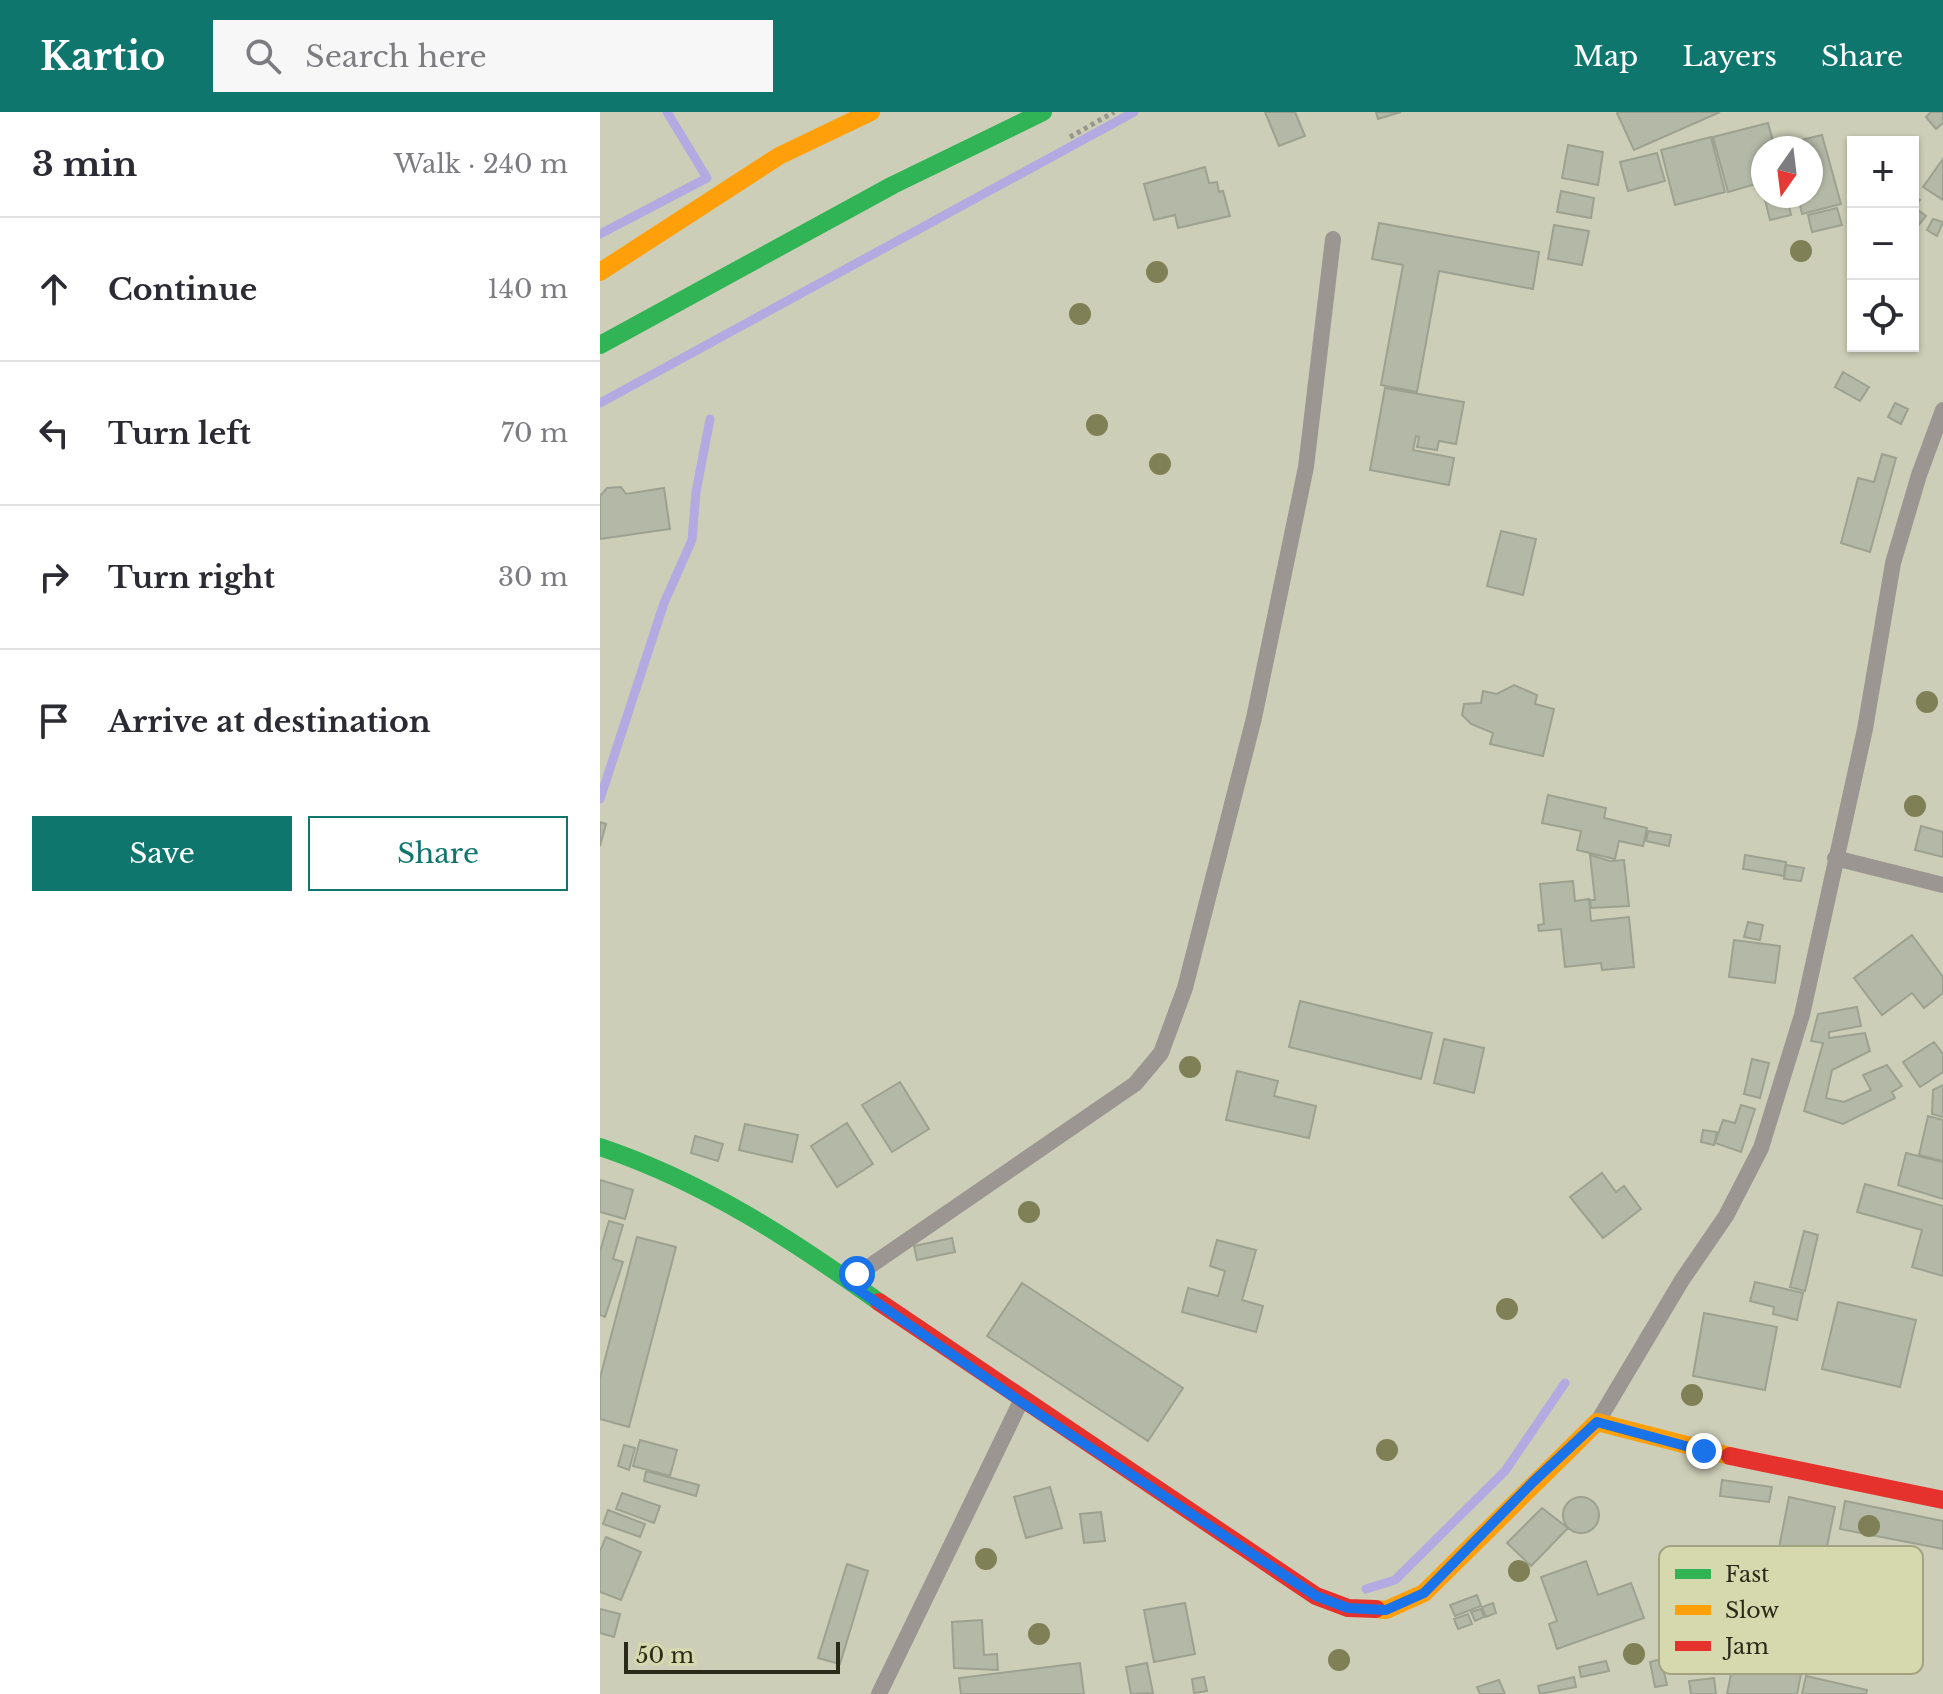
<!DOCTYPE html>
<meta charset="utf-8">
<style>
body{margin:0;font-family:"Libre Baskerville",serif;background:#f7f7f7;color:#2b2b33}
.controls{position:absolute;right:24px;top:24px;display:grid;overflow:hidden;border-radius:0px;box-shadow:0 2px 6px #0004}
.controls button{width:72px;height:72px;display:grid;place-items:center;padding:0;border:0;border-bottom:2px solid #e1e1e2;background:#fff;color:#2b2b33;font:40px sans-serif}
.compass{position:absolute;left:1151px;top:24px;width:72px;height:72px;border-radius:50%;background:#fff;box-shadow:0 2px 6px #0004;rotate:194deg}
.scale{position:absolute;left:24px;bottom:20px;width:216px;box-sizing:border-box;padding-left:8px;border:4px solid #2a2a19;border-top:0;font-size:22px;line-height:28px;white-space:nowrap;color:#2a2a19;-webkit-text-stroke:6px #d6d8ad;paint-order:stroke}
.stop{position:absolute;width:24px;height:24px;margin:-18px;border:6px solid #1a73e8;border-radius:50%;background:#fff}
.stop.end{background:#1a73e8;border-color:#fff;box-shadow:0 2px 8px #0008}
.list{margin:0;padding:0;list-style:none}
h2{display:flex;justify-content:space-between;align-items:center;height:104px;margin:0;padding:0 32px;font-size:34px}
h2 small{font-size:26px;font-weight:400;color:#7c7c81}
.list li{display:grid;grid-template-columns:52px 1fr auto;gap:24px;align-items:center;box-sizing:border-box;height:144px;padding:0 32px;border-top:2px solid #e1e1e2}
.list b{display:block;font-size:30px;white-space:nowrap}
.list em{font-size:26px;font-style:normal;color:#7c7c81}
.actions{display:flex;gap:16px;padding:24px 32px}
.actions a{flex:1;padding:18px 0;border:2px solid #0f766e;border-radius:0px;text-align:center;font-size:28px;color:#0f766e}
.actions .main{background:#0f766e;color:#fff}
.icon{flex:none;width:44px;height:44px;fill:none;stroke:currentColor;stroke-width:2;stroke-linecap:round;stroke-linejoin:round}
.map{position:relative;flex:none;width:1343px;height:1582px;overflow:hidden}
header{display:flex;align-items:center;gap:48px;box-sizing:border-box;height:112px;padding:0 40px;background:#0f766e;color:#fff}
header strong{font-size:38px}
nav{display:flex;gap:44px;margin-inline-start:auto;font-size:28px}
.search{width:560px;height:72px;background:#f7f7f7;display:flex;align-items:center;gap:20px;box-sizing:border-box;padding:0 28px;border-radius:0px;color:#7c7c81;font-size:30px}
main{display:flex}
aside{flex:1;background:#fff}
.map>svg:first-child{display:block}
</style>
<header>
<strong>Kartio</strong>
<div class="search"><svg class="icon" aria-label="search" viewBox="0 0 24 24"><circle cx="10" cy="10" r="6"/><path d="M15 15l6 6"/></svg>Search here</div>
<nav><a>Map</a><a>Layers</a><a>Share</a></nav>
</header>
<main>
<aside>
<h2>3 min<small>Walk · 240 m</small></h2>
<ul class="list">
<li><svg class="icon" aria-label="ahead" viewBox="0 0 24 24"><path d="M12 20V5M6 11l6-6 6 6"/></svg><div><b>Continue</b></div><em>140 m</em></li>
<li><svg class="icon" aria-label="left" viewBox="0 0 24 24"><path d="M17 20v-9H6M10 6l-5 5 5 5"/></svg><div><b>Turn left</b></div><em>70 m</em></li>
<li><svg class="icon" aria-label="right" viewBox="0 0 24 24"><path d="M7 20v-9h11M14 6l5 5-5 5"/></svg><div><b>Turn right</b></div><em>30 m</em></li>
<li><svg class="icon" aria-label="arrive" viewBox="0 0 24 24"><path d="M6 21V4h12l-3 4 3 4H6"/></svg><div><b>Arrive at destination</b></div></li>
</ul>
<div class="actions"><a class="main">Save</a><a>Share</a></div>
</aside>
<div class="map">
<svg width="1343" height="1582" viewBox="0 0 1343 1582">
<rect width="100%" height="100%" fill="#cdceb7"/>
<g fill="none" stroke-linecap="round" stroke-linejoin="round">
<path stroke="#b2aae0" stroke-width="9" d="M0 122 107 66 67 0
M0 291 534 0
M0 687 64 491 92 428 96 380 110 307
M766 1477 795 1468 905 1359 965 1271"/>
</g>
<path fill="#b4b8a6" stroke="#9da190" stroke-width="2" d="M665 0H695L705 24 679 34Z
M776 0H801L778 7Z
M1020 0H1120L1034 38 1017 1Z
M1331 0H1343V11L1336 17 1326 5Z
M1168 11 1175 36H1163V70L1128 80 1113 25Z
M1222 23 1241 92 1202 102 1198 84H1211V36H1186L1185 32Z
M1111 25 1125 80 1075 93 1061 38Z
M968 33 1003 40 998 73 962 66Z
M1057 41 1065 69 1028 79 1020 50Z
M1343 47V88L1323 75Z
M605 55 609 71 617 70 619 80 623 79 630 104 578 116 575 103 554 108 544 72Z
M961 79 994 86 991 106 957 100Z
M1313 83 1320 88 1314 95 1326 104 1317 115 1313 112Z
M1164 84H1187L1191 103 1170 108Z
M1237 96 1242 113 1212 120 1208 103Z
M1333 107 1343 110 1337 124 1327 118Z
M779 111 939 140 933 177 839 159 817 280 781 273 803 153 772 147Z
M954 113 989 119 982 153 948 147Z
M1243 260 1269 275 1260 289 1235 275Z
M785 276 864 290 856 332 839 329 837 338 817 335 819 325 816 324 813 338 854 346 849 373 770 358Z
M1295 291 1308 297 1301 312 1288 305Z
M1282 342 1296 346 1270 440 1241 431 1258 366 1274 370Z
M21 375 26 382 64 376 70 417 0 427V384L7 376Z
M901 419 936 427 923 483 887 474Z
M914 573 937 583 935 592 954 597 943 644 890 632 893 621 871 612 862 603 864 592 881 591 883 579 897 582Z
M948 683 1006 696 1004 706 1047 716 1043 734 1019 729 1015 747 977 738 981 719 942 711Z
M0 710 6 712 0 734Z
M1321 714 1343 720V745L1315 738Z
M1048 719 1071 723 1069 734 1046 729Z
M990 743 1010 749 1024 748 1029 794 991 796 990 788H995Z
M1145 743 1186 750 1184 764 1143 757Z
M1186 753 1204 756 1201 769 1184 767Z
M973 769 975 789 989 787 991 809 1029 805 1034 855 1002 858 1001 851 965 855 961 817 939 819 938 813 944 812 940 772Z
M1148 810 1163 813 1160 828 1144 825Z
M1312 823 1343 865V881L1324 896 1312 881 1282 903 1254 866Z
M1134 828 1180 834 1175 871 1129 865Z
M700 889 832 921 821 967 689 935Z
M1257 895 1261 914 1229 920V926L1265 921 1270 939 1232 958 1226 986 1244 990 1271 978 1263 963 1287 953 1302 974 1292 980 1295 986 1243 1012 1204 999 1223 931 1211 929 1218 902Z
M844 927 884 936 874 981 834 971Z
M1334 930 1343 942V960L1320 975 1303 950Z
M1152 947 1169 951 1160 986 1144 982Z
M637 959 678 969 674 984 716 994 709 1026 626 1008Z
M300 970 329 1017 292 1040 262 993Z
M1343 973V1005L1332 1002 1333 978Z
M1141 993 1155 997 1141 1040 1115 1031 1123 1008 1135 1011Z
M1328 1004 1343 1008V1049L1319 1043Z
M247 1011 273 1052 237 1075 211 1034Z
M145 1012 198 1023 192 1050 139 1038Z
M1103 1018 1117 1020 1114 1033 1101 1030Z
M95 1024 123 1032 118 1049 91 1041Z
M1306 1041 1343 1050V1087L1298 1073Z
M1002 1061 1016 1080 1024 1074 1041 1097 1003 1126 970 1085Z
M0 1068 33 1078 25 1107 0 1100Z
M1265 1072 1343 1094V1164L1312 1155 1322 1118 1257 1100Z
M9 1109 23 1113 13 1147 23 1150 5 1205 0 1203V1139Z
M1204 1119 1218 1123 1205 1179 1190 1175Z
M37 1125 76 1135 29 1315 0 1307V1266Z
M352 1126 355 1140 317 1148 314 1134Z
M617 1128 656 1138 642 1188 663 1194 656 1220 582 1200 588 1176 618 1184 625 1159 610 1154Z
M1155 1170 1203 1181 1197 1208 1173 1202 1174 1195 1150 1189Z
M422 1171 583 1276 548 1329 387 1224Z
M1238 1190 1316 1208 1300 1275 1222 1257Z
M1104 1201 1177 1215 1165 1278 1093 1264Z
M40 1328 77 1338 70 1364 33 1354Z
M24 1333 35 1336 29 1358 18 1354Z
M46 1359 99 1373 96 1384 44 1369Z
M1122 1368 1172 1375 1169 1390 1120 1384Z
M450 1375 462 1416 426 1426 414 1385Z
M22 1381 60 1394 54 1411 16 1397Z
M1189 1385 1235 1395 1197 1582H1127L1137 1532 1159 1537Z
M963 1403a18 18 0 1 1 36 0a18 18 0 1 1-36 0Z
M1245 1389 1343 1409V1437L1240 1417Z
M942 1396 968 1416 931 1454 907 1431Z
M8 1398 45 1412 40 1425 3 1412Z
M501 1400 505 1429 484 1431 480 1402Z
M6 1425 41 1440 21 1488 0 1480V1439Z
M986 1449 998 1483 1031 1471 1044 1506 957 1537 949 1512 957 1509 941 1465Z
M247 1452 268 1459 240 1552 218 1546Z
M877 1483 881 1494 855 1504 850 1493Z
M585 1491 595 1542 554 1550 544 1498Z
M893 1491 896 1501 886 1505 882 1495Z
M0 1497 20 1502 14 1525 0 1521Z
M881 1497 884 1505 875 1509 871 1500Z
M868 1502 872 1512 858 1517 854 1507Z
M382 1508 384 1543 397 1542 398 1558 354 1556 352 1510Z
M1061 1547 1067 1573 1055 1575 1050 1550Z
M1006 1549 1009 1559 981 1565 979 1555Z
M480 1551 484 1582H361L359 1566Z
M547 1551 553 1581 531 1582 526 1555Z
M1206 1564 1267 1578 1266 1582H1202Z
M604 1565 607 1579 594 1581 592 1567Z
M974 1565 976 1575 940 1582 938 1574Z
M1114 1566 1116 1582H1091L1089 1569Z
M899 1568 905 1582H880L877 1575Z"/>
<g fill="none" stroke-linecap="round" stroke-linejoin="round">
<path stroke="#98968d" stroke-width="5" stroke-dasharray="4 4" stroke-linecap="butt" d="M470 25 514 0"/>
<path stroke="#9b9692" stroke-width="16" d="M1235 746 1343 773
M251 1167 535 972 561 941 585 876 654 606 706 355 733 127
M998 1309 1082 1168 1126 1104 1161 1036 1202 903 1265 617 1293 451 1319 363 1343 298
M279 1582 420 1291"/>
<path stroke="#30b455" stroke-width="18" d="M0 233 293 73 443 0
M0 1035C104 1070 191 1127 279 1190"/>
<path stroke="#ff9f0a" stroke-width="18" d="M0 160 179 44 271 0
M776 1497 786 1498 824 1481 997 1310 1130 1344"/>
<path stroke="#e5322d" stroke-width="18" d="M279 1190 716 1484 748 1496 776 1497
M1130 1344 1343 1388"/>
</g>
<g fill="#808056">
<circle cx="1201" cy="139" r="11"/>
<circle cx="557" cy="160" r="11"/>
<circle cx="480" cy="202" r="11"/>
<circle cx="497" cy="313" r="11"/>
<circle cx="560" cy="352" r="11"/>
<circle cx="1327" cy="590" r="11"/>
<circle cx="1315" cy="694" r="11"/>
<circle cx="590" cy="955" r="11"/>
<circle cx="429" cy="1100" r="11"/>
<circle cx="907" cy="1197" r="11"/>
<circle cx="1092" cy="1283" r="11"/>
<circle cx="787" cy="1338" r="11"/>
<circle cx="1269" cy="1414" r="11"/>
<circle cx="386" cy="1447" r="11"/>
<circle cx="919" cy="1459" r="11"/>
<circle cx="439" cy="1522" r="11"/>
<circle cx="1034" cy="1542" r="11"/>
<circle cx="739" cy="1548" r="11"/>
</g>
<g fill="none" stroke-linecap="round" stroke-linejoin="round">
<path stroke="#1a73e8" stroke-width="10" d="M257 1162 247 1170 421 1290 716 1484 748 1496 786 1498 824 1481 933 1370 997 1310 1104 1339"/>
</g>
<rect x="1059" y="1434" width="264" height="128" rx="12" fill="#d6d8ad" stroke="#a2a481" stroke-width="2"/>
<rect x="1075" y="1457" width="36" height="10" fill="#30b455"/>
<rect x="1075" y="1493" width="36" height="10" fill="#ff9f0a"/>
<rect x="1075" y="1529" width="36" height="10" fill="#e5322d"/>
<g font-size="22" fill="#2a2a19">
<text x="1125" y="1470">Fast</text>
<text x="1125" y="1506">Slow</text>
<text x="1125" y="1542">Jam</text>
</g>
</svg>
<div class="controls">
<button>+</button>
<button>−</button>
<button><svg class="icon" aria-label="locate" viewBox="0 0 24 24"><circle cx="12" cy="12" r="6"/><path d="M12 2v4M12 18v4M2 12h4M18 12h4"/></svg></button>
</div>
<svg class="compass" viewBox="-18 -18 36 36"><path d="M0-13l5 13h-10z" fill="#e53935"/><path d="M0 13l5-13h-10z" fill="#7c7c81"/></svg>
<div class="scale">50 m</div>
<div class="stop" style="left:257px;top:1162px"></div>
<div class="stop end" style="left:1104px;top:1339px"></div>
</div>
</main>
